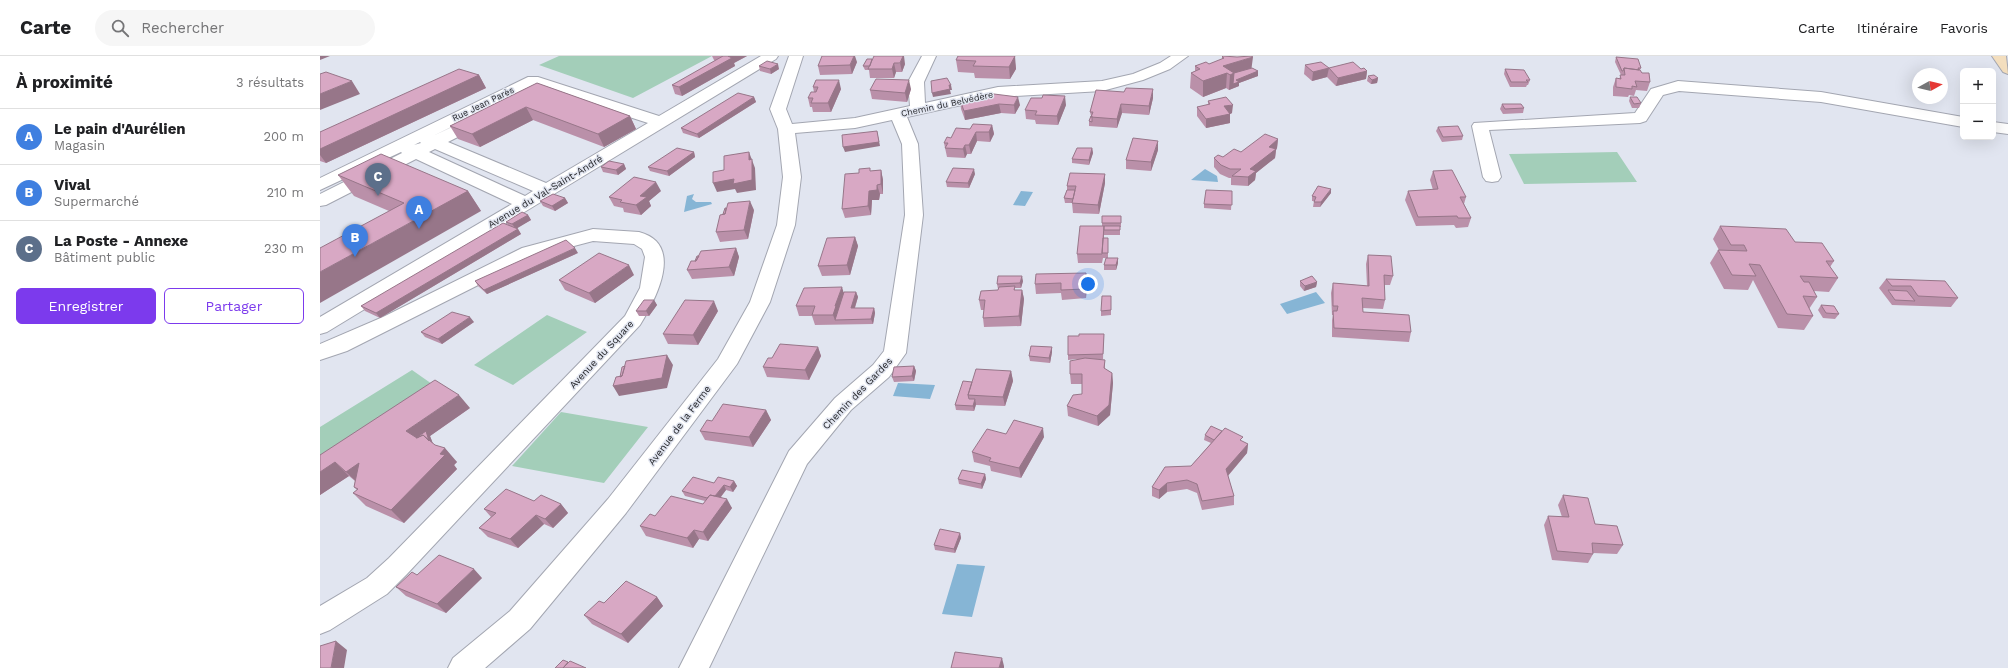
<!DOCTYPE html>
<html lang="fr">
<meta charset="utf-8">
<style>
body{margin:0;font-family:"Work Sans",sans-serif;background:#f6f6f6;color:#202124}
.controls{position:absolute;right:12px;top:12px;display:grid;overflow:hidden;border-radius:6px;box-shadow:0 4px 16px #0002}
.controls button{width:36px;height:36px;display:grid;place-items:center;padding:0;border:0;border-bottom:1px solid #e0e0e0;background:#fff;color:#202124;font:20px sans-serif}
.compass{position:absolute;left:1592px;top:12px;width:36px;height:36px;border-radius:50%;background:#fff;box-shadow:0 4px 16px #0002;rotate:82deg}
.you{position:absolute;left:768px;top:228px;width:14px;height:14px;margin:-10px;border:3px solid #fff;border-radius:50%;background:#1a73e8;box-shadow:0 0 0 6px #1a73e833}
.badge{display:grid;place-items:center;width:26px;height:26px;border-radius:50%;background:#7c3aed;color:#fff;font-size:13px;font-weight:700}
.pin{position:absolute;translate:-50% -33px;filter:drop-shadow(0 1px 2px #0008)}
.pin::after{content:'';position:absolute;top:21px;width:14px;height:12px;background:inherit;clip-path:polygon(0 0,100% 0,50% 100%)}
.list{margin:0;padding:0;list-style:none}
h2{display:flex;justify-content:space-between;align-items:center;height:52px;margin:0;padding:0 16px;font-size:17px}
h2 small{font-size:13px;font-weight:400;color:#757577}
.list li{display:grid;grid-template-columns:26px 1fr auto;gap:12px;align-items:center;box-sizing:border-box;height:56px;padding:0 16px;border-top:1px solid #e0e0e0}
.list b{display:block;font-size:15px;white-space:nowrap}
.list p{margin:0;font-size:13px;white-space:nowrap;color:#757577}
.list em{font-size:13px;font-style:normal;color:#757577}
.actions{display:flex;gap:8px;padding:12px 16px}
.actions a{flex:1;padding:9px 0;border:1px solid #7c3aed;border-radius:6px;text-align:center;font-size:14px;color:#7c3aed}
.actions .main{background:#7c3aed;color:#fff}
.icon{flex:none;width:22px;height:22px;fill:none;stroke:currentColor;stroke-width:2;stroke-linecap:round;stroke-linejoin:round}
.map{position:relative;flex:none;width:1688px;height:612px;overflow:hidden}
header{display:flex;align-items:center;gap:24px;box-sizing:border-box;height:56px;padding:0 20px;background:#fff;border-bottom:1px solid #e0e0e0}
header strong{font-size:19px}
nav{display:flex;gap:22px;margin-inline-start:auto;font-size:14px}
.search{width:280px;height:36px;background:#f6f6f6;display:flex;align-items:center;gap:10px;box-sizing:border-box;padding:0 14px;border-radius:22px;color:#757577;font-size:15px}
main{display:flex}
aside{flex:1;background:#fff}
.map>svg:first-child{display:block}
</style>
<header>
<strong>Carte</strong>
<div class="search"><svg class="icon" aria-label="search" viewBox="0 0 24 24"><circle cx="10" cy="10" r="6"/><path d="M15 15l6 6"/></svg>Rechercher</div>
<nav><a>Carte</a><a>Itinéraire</a><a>Favoris</a></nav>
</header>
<main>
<aside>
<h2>À proximité<small>3 résultats</small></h2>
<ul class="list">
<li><span class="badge" style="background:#3f7fe0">A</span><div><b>Le pain d'Aurélien</b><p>Magasin</p></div><em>200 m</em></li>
<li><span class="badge" style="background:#3f7fe0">B</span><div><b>Vival</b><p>Supermarché</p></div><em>210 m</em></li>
<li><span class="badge" style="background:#5c6f8a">C</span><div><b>La Poste - Annexe</b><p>Bâtiment public</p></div><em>230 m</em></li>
</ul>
<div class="actions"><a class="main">Enregistrer</a><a>Partager</a></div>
</aside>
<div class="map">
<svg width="1688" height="612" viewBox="0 0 1688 612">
<rect width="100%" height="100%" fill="#e1e5f0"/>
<path fill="#a3ceb9" d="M239 0H392L313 42 219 9Z
M1297 96 1317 126 1204 128 1189 98Z
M227 259 267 276 193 329 154 309Z
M92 314 122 335 0 416V371Z
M241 356 328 371 284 427 192 410Z"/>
<path fill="#86b5d5" d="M885 113 897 120 898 126 871 124Z
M701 135 713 136 705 150 693 149Z
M374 138 372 143 376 146H391L392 148 364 156 367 140Z
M996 236 1005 247 967 258 960 248Z
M578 327 615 329 610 343 573 340Z
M637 508 665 510 652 561 622 558Z"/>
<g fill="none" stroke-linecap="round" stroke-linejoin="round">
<defs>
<path id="street" d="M441 0H458L456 3 7 276 0 278V261L192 148 96 103 6 149 0 150V138L82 97 81 96 0 134V122L208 21H218L339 60ZM214 30H215L193 41 191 44 193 47H205L229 35 328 67 226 127 128 86 167 66 169 63 167 60 161 58 155 60 113 80ZM100 86 101 87 94 89ZM115 93 213 135 205 140 109 96Z
M469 0H483L466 53 472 68 535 62 590 50 588 26 602 0H616L604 26 605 47 678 31 782 25 813 18 840 7 851 0H868L850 13 823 24 782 35 678 41 587 61 598 88 603 159 586 297 569 321 531 354 487 408 389 612H359L469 395 515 342 553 309 564 295 585 159 582 88 572 64 535 72 475 77 481 121 475 169 450 246 417 308 306 457 210 573 165 612H128L133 602 190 555 288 443 398 303 430 246 457 169 463 121 458 73 450 53Z
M1358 25 1501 36 1643 61V71L1501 46 1359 35 1343 39 1326 65 1320 67 1169 74 1181 121 1178 125 1172 126 1166 125 1163 121 1152 70 1154 67 1315 57 1331 33Z
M1673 66 1688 68V78L1673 76Z
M273 173 319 176C365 188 336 243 320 269L87 518 67 538 10 574 0 578V550L47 522 69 502 305 260 320 232 325 201 322 193 314 188 273 185 216 200 27 295 0 304V288L63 261 202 192Z"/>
<path id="secondary" d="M1672 0H1686L1688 18 1683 16Z"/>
</defs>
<use href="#street" stroke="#a3a6b1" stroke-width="2"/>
<use href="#secondary" stroke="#a3a6b1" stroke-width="2"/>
<use href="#street" fill="#fff" fill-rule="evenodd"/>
<use href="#secondary" fill="#f3debe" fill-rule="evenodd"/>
</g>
<path fill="#ba90a9" d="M392 0H427L414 7 415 10 362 40 355 38 352 29 395 5 394 4Z
M694 0 696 13 690 23 655 22 654 17 638 16 636 4Z
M902 1 932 12 938 15V20L919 27V30L909 34 906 32 883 41 870 32 871 17 875 15V10L889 8 902 4Z
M1296 1 1321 12 1320 14 1322 17 1330 26 1327 35 1316 34 1314 40 1309 39 1308 41 1293 40V31L1296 22 1299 23 1301 19 1295 6Z
M547 3 585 8 582 16H576L574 22H550L549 14H545L543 10Z
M537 6 532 18 500 19 498 10Z
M985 9 1009 12 1047 15 1046 23 1016 30 1007 21 992 25 984 18Z
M439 10 459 13 451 18 440 15Z
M1185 13 1210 24 1208 29H1207L1206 31H1190L1184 18Z
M159 19 166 32 6 107 0 105V76Z
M1048 20 1058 22 1057 27 1051 28 1047 25Z
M496 24 521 33 511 56H493L492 51H490L488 42 494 36 493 31Z
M217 27 310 60 316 73 284 91 213 64 160 91 138 83 130 70Z
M591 33 587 46 552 43 550 34Z
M776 34 833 42 829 59 802 57 797 72 769 70V65L771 60 770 56Z
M434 41 436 46 379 82 363 77 361 72Z
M1310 41 1321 47 1319 52H1312L1309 45Z
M640 44 700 49 695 58 681 57 645 64 641 53Z
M888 45 912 57 910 58V67L886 72 877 60V51L888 49Z
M1182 48 1204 52 1203 57 1183 58 1180 53Z
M746 49 738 69 716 68 715 64 706 63 705 54Z
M672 69 674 78 670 86 657 85 651 98H647L645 102 627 101 624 87 650 73Z
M1118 71 1143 80 1142 84 1122 86 1116 75Z
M958 83 957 92 956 94 955 102 936 117 935 124 928 130 911 129V122H909L900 118 894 111V102L903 101 921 96Z
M772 92 773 97 769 109 752 107V103Z
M838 94 831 115 806 113V104Z
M374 96 375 101 349 120 330 115 328 111Z
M304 108 306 113 298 119 283 116 281 111Z
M561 114 563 124V138H560L559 144H552L551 159 525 162 522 153 551 115Z
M1113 115 1146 141 1144 148 1151 162 1148 171 1136 172 1134 169 1096 170 1085 144 1088 135 1113 134 1110 124Z
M655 118 649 132 627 131 626 126Z
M785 118V127L779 158 753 157 752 147H745L744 142 747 134V130Z
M18 119 148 135 161 155H69L34 140Z
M341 135 329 145 331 150 321 159 304 156 303 152 294 150 289 141Z
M912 135 911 154 884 152V148Z
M1011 137 1000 151H993L994 145H992V140Z
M245 142 248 147 235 155 223 150 220 145Z
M434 154 428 183 400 186 396 176Z
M208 159 211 164 196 172 198 173 201 178 60 262 45 255 41 250 188 169 186 166Z
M801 160V171H800V179H784V182H788V202H783L782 207H758L757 198 782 170V167Z
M1400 170 1475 186 1514 205 1510 211 1518 222 1509 236 1494 235 1497 241 1489 253 1493 260 1484 274 1458 272 1433 224 1428 234 1404 233 1390 207 1398 194H1399L1393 183Z
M535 181 538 190 530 219 502 220 498 210Z
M416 192 419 201 414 220 372 223 367 214Z
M258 197 167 238 158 230 155 225Z
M1048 199 1073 220 1070 229H1064L1065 244 1063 253 1043 252V256L1091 276 1089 286 1012 281V264L1013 259H1012L1011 237 1013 227 1047 230 1046 208Z
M798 202V207L796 214H784V209Z
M766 217 767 226 766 242 742 244 741 237 716 238 715 228Z
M314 219 275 247 245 234 239 224Z
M1566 223 1638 242 1631 251 1572 249 1559 232Z
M703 225 701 232H695V234H702L704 243 701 270 664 271 663 262 664 254H661L659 244 678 234 679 233H678L677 228Z
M980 225 997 226 996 231 984 235 980 230Z
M524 236H536L538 241 535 252H554L555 257 553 268 495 269 492 260H479L476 250Z
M791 240V259L781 260V255Z
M334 244 337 249 329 260H319L316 255Z
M1501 249 1519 258 1515 263 1503 262 1498 254Z
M398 255 378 289 348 288 343 278Z
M154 266 122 288 105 281 101 276Z
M784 278 783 303H775L785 304V313L792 317 793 327 790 359 778 370 748 360 747 350 762 338V328H751L750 318 757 303 748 304V299L759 280Z
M498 291 501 300 489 324 447 321 443 311Z
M732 291V296L730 307 710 305 709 300Z
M594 310 596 315 594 325 574 326 572 321Z
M691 315 693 325 685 350 656 349 654 355 636 354 635 349 652 326Z
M150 352 110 380 113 388 137 406 134 409 137 413 84 467 46 450 33 437 37 434 34 431 35 425 29 420 0 439V399Z
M446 354 451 364 433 391 385 384 380 375 392 365Z
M686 378 724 381 701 422 671 415 670 410 654 406 652 396Z
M885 379 923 386 928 388 927 397 908 420 914 440V449L882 454 877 437 867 433 847 436 839 443 832 440V431L871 410 891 387 884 384Z
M665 418 666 423 662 433 639 428 638 423Z
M414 425 417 430 413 436 406 434 401 441 412 452 388 485 379 483 373 492 326 480 320 470 383 448 385 445 365 440 362 435 394 427Z
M1243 439 1275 468 1303 489 1297 498 1273 497V498L1268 507 1232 504 1224 469 1228 460 1242 461 1238 449Z
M214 445 241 448 248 457 233 472 224 468 198 492 168 481 159 472 171 461 164 453Z
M640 477 641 482 635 497 615 494 614 489Z
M162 522 126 557 86 540 76 531Z
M337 541 343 550 308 587 272 568 264 559 284 547Z"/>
<path fill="#977689" d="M0 0H10L0 4Z
M408 0H427L414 7 415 10 362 40 359 31Z
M534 0H535L537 6 532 18 530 9Z
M583 0H584L585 8 582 16 580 7Z
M691 0H695L696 13 690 23 689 11Z
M933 1 931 16 916 24 938 15V20L919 27V30L909 34 910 19 907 17 906 32 883 41V25L903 10Z
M574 7 576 16 574 22 572 13Z
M458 8 459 13 451 18 450 13Z
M1009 12 1007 21 992 25 993 16Z
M1047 15 1046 23 1016 30 1018 22Z
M159 19 166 32 6 107 0 99V93Z
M1058 22 1057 27 1051 28 1052 24Z
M519 24 521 33 511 56 508 47Z
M589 24 591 33 587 46 585 37Z
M32 25 40 38 0 54V38Z
M629 29H631L632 34H630L631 38 613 41 612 37Z
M833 33V42L829 59V50Z
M745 40 746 49 738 69 737 60Z
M434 41 436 46 379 82 377 78Z
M698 41 700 49 695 58 694 49Z
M679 48 681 57 645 64 644 55Z
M801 48 802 57 797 72V63Z
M913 49 912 57 910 58V67L886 72V63L904 50Z
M206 51 213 64 160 91 152 78Z
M310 60 316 73 284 91 278 78Z
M672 69 674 78 670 86 669 76Z
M557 75 560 90 525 96 523 91Z
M656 76 657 85 651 98 649 89Z
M958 83 957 92 956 94 955 102 936 117 935 124 928 130V121L930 113 949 91Z
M838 85V94L831 115V106Z
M645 89 647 98 645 102 643 93Z
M772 92 773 97 769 109V104Z
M374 96 375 101 349 120 347 115Z
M429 96 435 112 436 134 417 137 415 133 397 136 393 127 429 104Z
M304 108 306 113 298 119 296 114Z
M654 113 655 118 649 132 648 127Z
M561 114 563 124V138L561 128Z
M785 118V127L779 158 778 149Z
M336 126 341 135 329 145 331 150 321 159 316 149 320 140Z
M557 129 560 138 559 144H552L551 159 548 150 549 135Z
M1011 133V137L1000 151 1001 146Z
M148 135 161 155 0 247V216Z
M245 142 248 147 235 155 232 150Z
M430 145 434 154 428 183 424 174Z
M208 159 211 164 196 173 192 168Z
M784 170V179L783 197H782V207V198Z
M198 173 201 178 60 262 56 257Z
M535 181 538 190 530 219 527 209Z
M255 192 258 197 167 238 164 234Z
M416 192 419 201 414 220 409 211Z
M798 202V207L796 214V209Z
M309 209 314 219 275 247 269 237Z
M766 217 767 226 766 242 765 233Z
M702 220 703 225 701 232 700 227Z
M997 226 996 231 984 235 985 230Z
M522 231 525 241 515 264 513 259 515 250Z
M702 234 704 243 701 270 699 260Z
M536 236 538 241 533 257 531 252Z
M334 244 337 249 329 260 326 255Z
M394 245 398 255 378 289 373 279Z
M554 252 555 257 553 268 551 263Z
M150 261 154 266 122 288 118 283Z
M498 291 501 300 489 324 485 314Z
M732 291V296L730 307 729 302Z
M347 299 353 309 347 332 299 340 293 330Z
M594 310 596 315 594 325 592 320Z
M691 315 693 325 685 350 683 341Z
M792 317 793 327 790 359 778 370 777 360Z
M139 339 150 352 110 380 115 393 99 388 86 375Z
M655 343 656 348 654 355 653 350Z
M446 354 451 364 433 391 429 381Z
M723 372 724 381 701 422 699 412Z
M928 388 927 397 905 423 906 413Z
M125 392 137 406 134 409 137 413 84 467 71 454Z
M15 406 29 420 0 439V416Z
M39 407 40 429 26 416Z
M665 418 666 423 662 433 661 428Z
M414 425 417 430 413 436 410 431Z
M847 427V436L839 443V434Z
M404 429 406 434 395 448 393 443Z
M407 443 412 452 388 485 383 476Z
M241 448 248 457 233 472 225 463Z
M216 459 224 468 198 492 190 483Z
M374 474 379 483 373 492 367 482Z
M640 477 641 482 635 497 634 493Z
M154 513 162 522 126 557 117 548Z
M337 541 343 550 308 587 301 578Z
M16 585 27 594 24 612H11Z
M682 602 684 610V612H679Z"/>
<path fill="#d8a8c4" stroke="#977689" d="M403 0H409H408L412 2 359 31 352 29Z
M502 0H534L530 9 498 10Z
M554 0H583L580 7H574L572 13H548Z
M638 0H695L689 11 653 10 656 5 636 4Z
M903 0 917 1 931 0 933 1 903 10 914 17 910 19 907 17 883 25 871 17 880 13 875 10 886 6 889 8 904 2 902 1Z
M1296 1 1318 3 1321 12H1318L1319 14 1304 12 1303 15H1302Z
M547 3H552L550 10H543Z
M447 5 458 8 450 13 439 10Z
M1001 6 1009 12 1033 6 1041 13 1044 12 1047 15 1018 22 1009 12 993 16 985 9Z
M932 12 938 15 916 24 919 26 913 28 914 17Z
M1304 12 1320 14 1322 17H1329L1330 26 1315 25 1317 31 1312 30V33L1296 31V22L1301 23 1300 19H1305Z
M139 13 159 19 0 93V76Z
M1185 13 1204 14 1210 24H1206L1208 26H1191Z
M6 16 32 25 0 38V18Z
M1054 19 1058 22 1052 24 1048 20Z
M627 22 631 29H629L630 33 612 37 611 25Z
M556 23 589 24 585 37 550 34Z
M496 24H519L508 47H491L493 42H488L491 36H496L498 31H493Z
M217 27 310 60 278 78 206 51 152 78 130 70Z
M806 32 833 33 829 50 801 48 797 63 771 61 773 56H770L776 34 804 36Z
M418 37 434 41 377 78 361 72Z
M674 38 698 41 694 49 679 48 644 55 640 44Z
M723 39 745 40 737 60 715 59 717 55 705 54 711 42H722Z
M906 41 913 49 904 50 910 58 886 63 877 51 890 48 888 45Z
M1310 41H1317L1321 47 1314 48Z
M1182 48H1201L1204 52 1185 53Z
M771 60H772V66L769 65Z
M653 68 672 69 669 76H656L649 89H645L643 93 625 92 628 87H624L627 81 631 82 636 72 650 73Z
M1138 70 1143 80 1123 81 1118 71Z
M557 75 559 86 523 91 522 79Z
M945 78 958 83 949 91 956 93 930 113 936 115 928 121 912 120 921 113H910L901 109 894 102 898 99 903 101 914 93 921 96Z
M813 82 838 85 831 106 806 104Z
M357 92 374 96 347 115 328 111Z
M757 92H772L769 104 752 103Z
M429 96V104L432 103V124L413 128 414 123 393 127V116L404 114V100Z
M61 98 148 135 0 216V192L84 147 18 119Z
M289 105 304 108 296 114 281 111Z
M550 112V115L561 114V128L557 129V134L549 135 548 150 522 153 525 118 539 117V113Z
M633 112 654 113 648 127 626 126Z
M1132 114 1146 141H1140L1151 162H1138L1137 160 1098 161 1088 135 1118 133 1113 115Z
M750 117 785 118 778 149 752 147 756 130H747Z
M314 121 336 126 320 140 327 141 316 149 300 146 302 144 289 141Z
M998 130 1011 133 1001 146H994L996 141 992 140Z
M747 134H755L753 143 744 142Z
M886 134 912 135V149L884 148Z
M233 138 245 142 232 150 220 145Z
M430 145 424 174 396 176 400 159 405 158 408 147Z
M405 152H406L405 158H403Z
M202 156 208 159 192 168 186 166Z
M782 160H801V167H782Z
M183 167 198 173 56 257 41 250Z
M760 170H784L782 198H757Z
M784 170H800V174H784Z
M1400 170 1466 173 1475 186 1502 187 1514 205H1506L1518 222 1480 220 1484 226H1489L1497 241 1483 240 1493 260 1467 258 1440 209 1429 208 1436 220 1412 219 1398 194 1427 195 1424 189H1411Z
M535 181 527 209 498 210 507 182Z
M783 182H788V197H782Z
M246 184 255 192 164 234 155 225Z
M416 192 409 211 367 214 371 205H376L381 195Z
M279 197 309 209 269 237 239 224Z
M1048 199 1071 200 1073 220 1064 219 1065 244 1042 242 1043 256 1089 259 1091 276 1014 272 1013 255H1017L1018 250H1013V227L1049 230Z
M377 200H379L376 205H375Z
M786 202H798L796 209H784Z
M766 217 765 233 741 234V227L715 228 716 218Z
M678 220H702L700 227 677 228Z
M992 220 997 226 985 230 980 225Z
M1566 223 1625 225 1638 242 1598 240 1591 230H1572Z
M695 230 694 234H702L699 260 663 262 665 244H659L661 235 678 234 679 231Z
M522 231 515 250H516L513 259H492L495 250H476L484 232Z
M1568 234 1587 235 1595 245 1575 244Z
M524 236H536L531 252H554L551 263 515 264Z
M782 240H791V254L781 255Z
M324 244H334L326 255H316Z
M365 244 394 245 373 279 343 278Z
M1501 249 1514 250 1519 258 1506 257Z
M132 256 150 261 118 283 101 276Z
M759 278H784L783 298 748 299V280H759Z
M460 288 498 291 485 314 443 311 448 302H452Z
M711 290 732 291 729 302 709 300Z
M347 299 342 322 293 330 296 321 302 320 306 305Z
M765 302 785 304 784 312 792 317 789 349 777 360 747 350 753 339 762 338V318H750V305Z
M305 310 302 320 300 321 302 311Z
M594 310 592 320 572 321 574 311Z
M656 313 691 315 683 341 648 339Z
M115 324 139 339 86 375 97 382 103 379 115 389 125 392 120 398 125 399 71 454 33 437 38 433 34 431 39 407 26 416 15 406 0 416V399Z
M643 325 652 326 648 339 649 343H655L653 350 635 349Z
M403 348 446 354 429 381 380 375 387 364 392 365Z
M694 364 723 372 699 412 669 405 671 402 652 396 667 373 686 378Z
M891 370 902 375 894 384 885 379Z
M905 372 923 381 920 384 928 388 906 413 914 440 882 445 877 428 867 424 847 427 839 434 832 431 845 411 871 410Z
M106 375 109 385 103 379 96 382Z
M642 414 665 418 661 428 638 423Z
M373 421 394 427 398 421 414 425 410 431 404 429 395 440 390 439 387 442 362 435Z
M186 433 214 445 221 439 241 448 225 463 216 459 190 483 159 472 176 457 164 453Z
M390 439 407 443 383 476 374 474 367 482 320 470 330 458 335 460 351 440 383 448Z
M1243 439 1268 442 1275 468 1297 470 1303 489 1272 487 1273 498 1237 495 1228 460 1249 461Z
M620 473 640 477 634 493 614 489Z
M119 499 154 513 117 548 76 531 92 516 97 519Z
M306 525 337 541 301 578 264 559 279 545 284 547Z
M16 585 11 612H0V590Z
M635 596 682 602 679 612H631Z
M243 604 248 606 243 612H235Z
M250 605 266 612H243Z"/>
<g text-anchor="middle" stroke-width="3" stroke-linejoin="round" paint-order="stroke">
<g font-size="9" fill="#1f2024" stroke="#e1e5f0">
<text transform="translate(163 48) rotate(-26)" y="3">Rue Jean Parès</text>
<text transform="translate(627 48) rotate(-12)" y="3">Chemin du Belvédère</text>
</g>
<g font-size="10" fill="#1f2024" stroke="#e1e5f0">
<text transform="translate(225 135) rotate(-31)" y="4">Avenue du Val-Saint-André</text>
<text transform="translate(281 298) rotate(-47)" y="4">Avenue du Square</text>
<text transform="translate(537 337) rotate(-46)" y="4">Chemin des Gardes</text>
<text transform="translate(359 369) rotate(-53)" y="4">Avenue de la Ferme</text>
</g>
</g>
</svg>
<div class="controls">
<button>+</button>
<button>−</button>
</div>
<svg class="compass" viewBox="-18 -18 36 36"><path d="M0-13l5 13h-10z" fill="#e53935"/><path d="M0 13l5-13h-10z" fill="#757577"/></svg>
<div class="you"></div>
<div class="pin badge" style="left:99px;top:173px;background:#3f7fe0">A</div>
<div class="pin badge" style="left:35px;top:201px;background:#3f7fe0">B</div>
<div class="pin badge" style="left:58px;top:140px;background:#5c6f8a">C</div>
</div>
</main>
